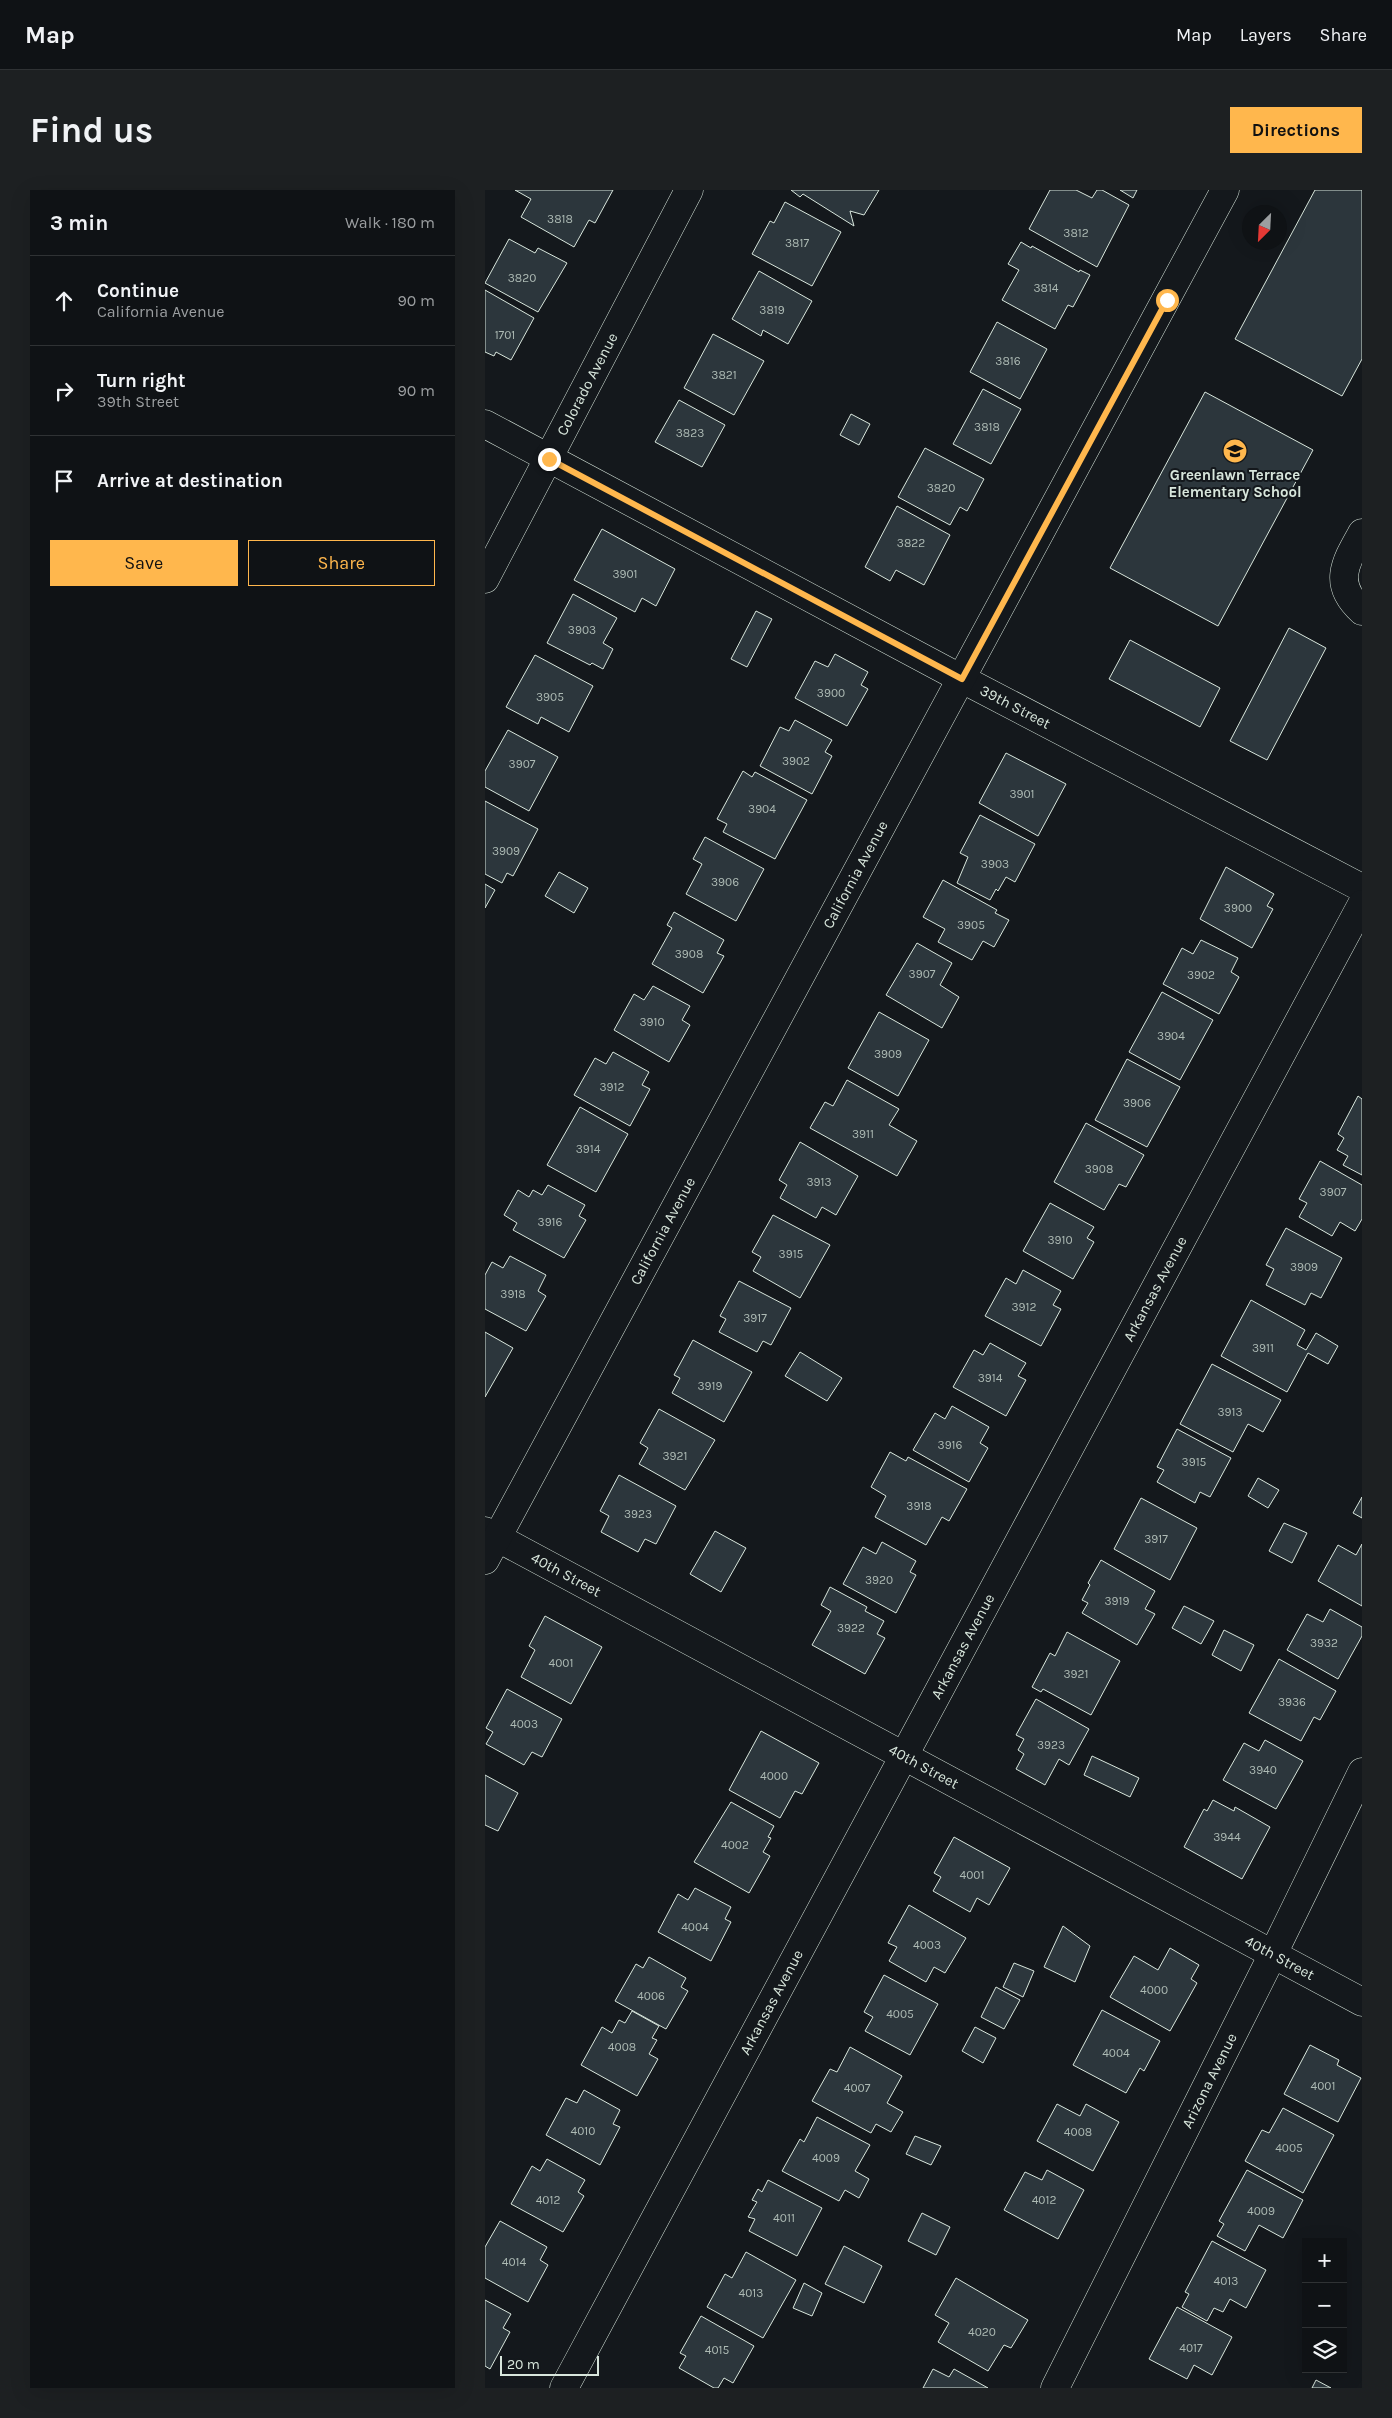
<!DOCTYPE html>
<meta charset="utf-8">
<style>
body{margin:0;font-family:Karla,sans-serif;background:#1d2022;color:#f1f3f6}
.controls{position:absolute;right:15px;bottom:15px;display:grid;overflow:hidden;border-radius:0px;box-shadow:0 5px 20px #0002}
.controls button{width:45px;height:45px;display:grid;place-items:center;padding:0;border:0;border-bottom:1px solid #2f3234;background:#0f1215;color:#f1f3f6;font:25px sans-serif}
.compass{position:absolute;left:757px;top:15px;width:45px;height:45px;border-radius:50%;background:#0f1215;box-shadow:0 5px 20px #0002;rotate:204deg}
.scale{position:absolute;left:15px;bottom:12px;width:99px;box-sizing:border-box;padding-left:5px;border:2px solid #d8e6dc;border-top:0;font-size:14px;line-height:18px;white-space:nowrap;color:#d8e6dc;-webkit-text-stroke:4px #14181c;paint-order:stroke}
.stop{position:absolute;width:15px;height:15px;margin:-11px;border:4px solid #ffb74d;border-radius:50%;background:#fff}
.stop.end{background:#ffb74d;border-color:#fff;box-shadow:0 1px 5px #0008}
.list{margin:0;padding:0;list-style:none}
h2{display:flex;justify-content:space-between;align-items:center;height:65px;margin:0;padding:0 20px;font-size:21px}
h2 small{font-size:16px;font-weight:400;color:#9b9ea0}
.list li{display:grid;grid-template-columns:32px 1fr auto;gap:15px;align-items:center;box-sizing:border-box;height:90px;padding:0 20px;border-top:1px solid #2f3234}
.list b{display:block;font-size:19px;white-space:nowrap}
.list p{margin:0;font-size:16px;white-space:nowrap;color:#9b9ea0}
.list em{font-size:16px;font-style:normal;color:#9b9ea0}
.actions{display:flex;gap:10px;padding:15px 20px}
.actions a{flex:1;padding:11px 0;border:1px solid #ffb74d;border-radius:0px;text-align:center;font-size:18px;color:#ffb74d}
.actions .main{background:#ffb74d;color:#111}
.icon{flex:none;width:28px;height:28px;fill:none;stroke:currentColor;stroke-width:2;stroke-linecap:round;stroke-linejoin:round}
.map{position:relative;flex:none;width:877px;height:2198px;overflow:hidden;border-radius:0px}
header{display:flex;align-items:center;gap:30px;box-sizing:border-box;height:70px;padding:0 25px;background:#0f1215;border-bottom:1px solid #2f3234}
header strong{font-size:24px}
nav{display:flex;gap:28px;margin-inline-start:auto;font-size:18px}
.intro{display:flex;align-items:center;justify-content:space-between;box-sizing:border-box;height:120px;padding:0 30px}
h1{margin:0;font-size:35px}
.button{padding:12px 22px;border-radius:0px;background:#ffb74d;color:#111;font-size:18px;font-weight:700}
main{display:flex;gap:30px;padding:0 30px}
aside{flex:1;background:#0f1215;border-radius:0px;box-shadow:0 5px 20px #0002}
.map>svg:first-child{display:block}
</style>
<header>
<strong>Map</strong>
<nav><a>Map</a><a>Layers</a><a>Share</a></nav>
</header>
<div class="intro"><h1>Find us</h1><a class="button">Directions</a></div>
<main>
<aside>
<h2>3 min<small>Walk · 180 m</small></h2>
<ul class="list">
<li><svg class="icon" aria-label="ahead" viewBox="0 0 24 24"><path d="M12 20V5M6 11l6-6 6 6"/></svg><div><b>Continue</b><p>California Avenue</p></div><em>90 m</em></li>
<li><svg class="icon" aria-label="right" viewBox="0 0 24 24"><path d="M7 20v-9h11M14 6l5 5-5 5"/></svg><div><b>Turn right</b><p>39th Street</p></div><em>90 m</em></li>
<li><svg class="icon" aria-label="arrive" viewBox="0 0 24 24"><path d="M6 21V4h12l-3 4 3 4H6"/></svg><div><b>Arrive at destination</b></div></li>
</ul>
<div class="actions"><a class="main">Save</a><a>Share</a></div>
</aside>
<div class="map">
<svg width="877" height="2198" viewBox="0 0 877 2198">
<rect width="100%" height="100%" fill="#14181c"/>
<path fill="#2c363c" stroke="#d8e6dc" d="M30 0H128L110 33 104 30 89 57 36 27 46 9Z
M306 0H394L379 25 365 21 369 36 318 4 315 7Z
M565 0H591L607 8 612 0H617L644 15 612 77 544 39Z
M635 0H652L648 8Z
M830 0H877V169L857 206 750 149Z
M300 12 356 42 327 96 267 64 285 31 289 33Z
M24 49 50 63 53 58 82 73 53 122 0 93Z
M536 52 546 58 547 56 594 82 595 80 605 85 588 117 583 115 570 139 517 110 534 80 523 74Z
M274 81 327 111 303 154 278 140 276 146 247 129Z
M0 100 49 128 26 170 11 162 9 166 0 162Z
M512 132 562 159 535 209 485 182Z
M228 144 279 171 249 225 199 198Z
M498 199 536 219 506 274 468 254Z
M720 202 828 260 733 436 625 378Z
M194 210 240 235 217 277 170 252Z
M366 224 385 234 374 255 355 245Z
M440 258 499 289 482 321 475 317 465 335 413 307Z
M412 316 465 345 439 395 411 380 405 391 380 377Z
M117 339 190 379 171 416 157 408 150 422 89 390Z
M88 404 132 428 118 453 128 459 118 479 107 473 105 475 62 453Z
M271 421 287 429 262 477 246 469Z
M804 438 841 458 782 570 745 551Z
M645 450 735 498 715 537 624 489Z
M350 464 383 482 376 495 383 499 362 536 310 508 330 471 343 477Z
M50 465 108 496 84 542 56 527 53 534 21 517Z
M310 530 347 550 340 562 347 566 327 604 275 576 295 537 304 541Z
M23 540 73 567 44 621 0 597V581Z
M521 563 581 594 553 646 494 613Z
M258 581 267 587 270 582 322 610 290 669 238 642 242 634 232 629Z
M0 611 53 639 28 686 22 683 17 693 0 684Z
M495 625 550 654 530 692 521 687 513 701 511 699 505 710 472 693 483 667 475 663Z
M220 647 279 679 251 731 201 704 217 674 208 669Z
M741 677 789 704 782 716 788 719 767 758 715 729Z
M74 682 103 698 89 723 60 706Z
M458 690 512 720 510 723 524 730 509 757 498 751 487 770 453 752 460 739 438 727Z
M0 694 10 700 0 718Z
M189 722 239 750 232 763 239 766 218 803 167 774 187 738 182 735Z
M716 750 753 768 746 782 754 787 734 824 678 794 697 758 708 764Z
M432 753 467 773 455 795 474 807 457 838 401 805Z
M168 796 205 816 197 830 205 835 184 872 129 840 149 804 159 810Z
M677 802 728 830 695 890 644 862Z
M394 822 444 850 413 906 363 878Z
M128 862 164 882 157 895 165 899 145 936 89 905 110 868 121 874Z
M642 869 695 897 662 957 610 930Z
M362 890 414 919 404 935 432 951 412 986 325 938 340 912 348 916Z
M873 906 877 909V985L858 975 863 966 852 960 859 948 853 944Z
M95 917 143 944 111 1002 62 975Z
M601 933 659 965 641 997 634 994 619 1020 569 992Z
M315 952 373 986 351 1025 337 1017 331 1028 295 1008 302 995 294 990Z
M835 971 877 995V1029L870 1041 855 1032 847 1046 814 1027 822 1013 814 1009Z
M63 995 100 1015 94 1026 101 1030 79 1068 28 1040 32 1033 19 1025 33 1000 44 1007 48 1000 57 1005Z
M565 1013 609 1037 602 1048 609 1052 588 1089 538 1061Z
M288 1025 345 1055 315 1108 268 1081 276 1067 267 1062Z
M801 1038 857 1068 836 1108 826 1103 820 1115 781 1095 789 1079 781 1075Z
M25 1066 61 1085 53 1101 61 1106 41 1141 0 1119V1085L7 1072 18 1078Z
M538 1080 576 1101 568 1115 576 1119 556 1156 500 1126 521 1088 531 1094Z
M254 1091 306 1118 286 1155 278 1151 272 1162 234 1142 241 1129 235 1126Z
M766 1110 820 1140 812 1155 821 1160 831 1143 853 1156 843 1174 823 1163 802 1202 736 1166Z
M0 1142 28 1158 0 1207Z
M208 1150 267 1182 239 1232 187 1203 195 1188 189 1185Z
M505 1153 541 1173 533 1186 541 1190 521 1226 468 1197 489 1160 498 1165Z
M315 1162 357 1188 342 1211 300 1186Z
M727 1174 796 1210 778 1242 763 1234 748 1262 695 1234Z
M467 1216 504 1237 495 1253 503 1258 484 1292 428 1260 450 1223 460 1229Z
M174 1219 230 1250 200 1300 154 1274 163 1258 155 1253Z
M692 1239 746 1268 725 1307 715 1302 710 1313 672 1292 679 1280 672 1277Z
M405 1262 421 1271 423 1267 482 1299 464 1331 457 1327 441 1355 390 1327 401 1306 386 1297Z
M134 1285 191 1316 171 1354 160 1349 153 1362 116 1342 124 1326 115 1321Z
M773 1288 794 1300 783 1318 763 1306Z
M877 1307V1328L868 1323Z
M656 1308 712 1338 685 1390 629 1359Z
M799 1333 822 1343 807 1373 784 1361Z
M230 1341 261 1358 236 1402 205 1384Z
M397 1352 431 1371 425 1382 431 1385 411 1423 358 1394 378 1357 391 1364Z
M877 1354V1416L833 1391 853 1355 871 1365Z
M616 1370 670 1401 660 1419 670 1424 652 1455 597 1423 603 1413 597 1410 605 1395 603 1393Z
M345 1397 382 1417 380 1421 399 1431 392 1444 400 1448 380 1484 327 1455 346 1421 336 1415Z
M699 1416 729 1431 716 1454 687 1438Z
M845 1419 877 1437V1446L853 1489 802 1460 822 1424 838 1432Z
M60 1426 117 1457 86 1514 36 1487 50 1460 44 1456Z
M739 1440 769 1455 756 1481 727 1465Z
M582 1442 635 1471 606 1525 558 1499 556 1502 547 1497 565 1463 570 1466Z
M794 1469 851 1501 835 1530 829 1527 816 1551 764 1523Z
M22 1499 77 1529 57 1567 47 1562 39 1575 1 1554 8 1542 1 1538Z
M551 1509 604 1539 584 1575 574 1569 560 1595 531 1579 539 1564 533 1560 539 1549 531 1545Z
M276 1541 334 1573 317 1604 310 1601 295 1628 244 1600Z
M780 1550 818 1571 791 1619 738 1590 759 1553 774 1561Z
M607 1566 654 1588 645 1607 599 1585Z
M0 1585 33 1603 13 1641 0 1635Z
M728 1610 749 1621 750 1617 785 1637 757 1689 699 1657 719 1619 722 1621Z
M246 1612 289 1636 283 1647 286 1648 278 1662 285 1666 264 1703 209 1672Z
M469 1647 525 1678 504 1715 492 1708 485 1722 448 1701 456 1687 449 1683Z
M210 1698 246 1717 240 1729 246 1732 226 1771 173 1742 193 1704 203 1710Z
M424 1715 481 1748 460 1783 449 1777 441 1792 404 1771 412 1757 403 1753Z
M578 1736 605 1756 590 1792 559 1777Z
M685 1758 714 1775 706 1789 712 1793 685 1841 625 1807 649 1766 673 1780Z
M164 1767 201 1788 196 1797 203 1801 181 1839 130 1811 151 1774 158 1778Z
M529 1773 549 1781 538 1807 518 1797Z
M399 1785 453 1814 425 1865 380 1841 388 1827 379 1822Z
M511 1797 535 1810 519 1839 496 1827Z
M617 1820 675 1851 659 1881 655 1878 641 1903 588 1875Z
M147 1821 174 1836 167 1848 172 1850 164 1864 173 1869 152 1906 96 1875 117 1837 127 1843 134 1830 140 1833Z
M490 1837 511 1848 498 1873 477 1861Z
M825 1855 854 1870 852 1875 876 1888 853 1932 799 1904Z
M365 1857 417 1886 402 1913 418 1922 406 1942 391 1934 386 1943 327 1911 345 1879 352 1882Z
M99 1900 135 1920 128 1934 135 1937 115 1975 61 1945 81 1908 92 1913Z
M572 1914 595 1926 601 1914 634 1932 608 1981 552 1951Z
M798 1918 849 1945 818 2003 760 1971 777 1940 784 1943Z
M332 1927 385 1955 370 1981 384 1989 374 2008 360 2000 354 2011 297 1981 315 1949 319 1952Z
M430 1946 456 1956 446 1975 421 1964Z
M62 1969 100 1990 93 2002 99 2006 78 2042 26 2014 47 1976 55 1981Z
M562 1980 599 2000 573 2049 519 2020 540 1982 557 1990Z
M762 1980 818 2010 798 2048 774 2035 760 2061 732 2046 739 2034 734 2031Z
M283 1990 337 2018 312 2066 264 2041 270 2029 263 2027 272 2012 267 2010 273 1999 277 2002Z
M437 2023 465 2037 451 2065 423 2051Z
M15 2031 62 2057 55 2070 63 2075 43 2112 0 2088V2057Z
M727 2051 781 2080 761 2118 745 2109 738 2122 729 2118 722 2131 697 2117 704 2104 700 2102Z
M359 2056 397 2076 379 2113 340 2094Z
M261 2062 311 2090 278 2148 222 2117 240 2084 247 2088Z
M471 2088 543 2130 526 2158 519 2155 503 2181 453 2152 464 2133 450 2125Z
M319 2093 337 2103 327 2126 308 2118Z
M0 2110 26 2124 18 2138 25 2142 5 2179 0 2176Z
M692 2117 747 2147 727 2185 709 2175 702 2189 664 2169Z
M216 2126 269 2156 248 2193 239 2188 233 2198H229L194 2178 201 2166 195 2163Z
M448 2179 464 2187 469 2179 503 2198H438Z
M831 2190 846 2198H827Z"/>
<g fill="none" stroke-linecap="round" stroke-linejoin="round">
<defs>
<g id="minor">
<path id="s1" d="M0 234 477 489 877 698"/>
<path d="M877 343C860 373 847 394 877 421"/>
<path id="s2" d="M0 389 204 0"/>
<path id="s3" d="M0 1341 877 1812"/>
<path id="s4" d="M0 1370 740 0"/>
<path id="s5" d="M79 2198 877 714"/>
<path id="s6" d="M570 2198 788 1764 877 1582"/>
</g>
</defs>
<use href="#minor" stroke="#d8e6dc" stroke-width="29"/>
<use href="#minor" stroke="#14181c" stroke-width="28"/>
</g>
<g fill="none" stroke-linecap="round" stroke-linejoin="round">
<path stroke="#ffb74d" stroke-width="6" d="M64 269 477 489 682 110"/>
</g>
<defs>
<symbol id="school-disc" viewBox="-11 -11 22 22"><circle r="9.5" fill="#ffb74d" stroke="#14181c"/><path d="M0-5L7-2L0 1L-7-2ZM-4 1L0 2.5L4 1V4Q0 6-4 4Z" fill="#111"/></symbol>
</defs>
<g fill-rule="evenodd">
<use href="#school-disc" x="736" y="247" width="28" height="28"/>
</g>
<g text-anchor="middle" stroke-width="4" stroke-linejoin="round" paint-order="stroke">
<g font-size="12" fill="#adbab4">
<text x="75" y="33">3818</text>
<text x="591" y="47">3812</text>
<text x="312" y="57">3817</text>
<text x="37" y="92">3820</text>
<text x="561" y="102">3814</text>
<text x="287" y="124">3819</text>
<text x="20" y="149">1701</text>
<text x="523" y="175">3816</text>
<text x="239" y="189">3821</text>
<text x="502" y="241">3818</text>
<text x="205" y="247">3823</text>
<text x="456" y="302">3820</text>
<text x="426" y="357">3822</text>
<text x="140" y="388">3901</text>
<text x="97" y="444">3903</text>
<text x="346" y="507">3900</text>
<text x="65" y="511">3905</text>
<text x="311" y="575">3902</text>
<text x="37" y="578">3907</text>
<text x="537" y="608">3901</text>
<text x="277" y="623">3904</text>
<text x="21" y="665">3909</text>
<text x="510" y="678">3903</text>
<text x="240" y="696">3906</text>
<text x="753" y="722">3900</text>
<text x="486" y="739">3905</text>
<text x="204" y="768">3908</text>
<text x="437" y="788">3907</text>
<text x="716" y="789">3902</text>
<text x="167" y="836">3910</text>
<text x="686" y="850">3904</text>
<text x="403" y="868">3909</text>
<text x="127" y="901">3912</text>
<text x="652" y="917">3906</text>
<text x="378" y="948">3911</text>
<text x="103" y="963">3914</text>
<text x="614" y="983">3908</text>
<text x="334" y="996">3913</text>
<text x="848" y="1006">3907</text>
<text x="65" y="1036">3916</text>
<text x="575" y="1054">3910</text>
<text x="306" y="1068">3915</text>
<text x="819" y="1081">3909</text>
<text x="28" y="1108">3918</text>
<text x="539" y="1121">3912</text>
<text x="270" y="1132">3917</text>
<text x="778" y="1162">3911</text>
<text x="505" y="1192">3914</text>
<text x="225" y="1200">3919</text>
<text x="745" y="1226">3913</text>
<text x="465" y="1259">3916</text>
<text x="190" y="1270">3921</text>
<text x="709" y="1276">3915</text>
<text x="434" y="1320">3918</text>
<text x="153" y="1328">3923</text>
<text x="671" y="1353">3917</text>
<text x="394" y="1394">3920</text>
<text x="632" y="1415">3919</text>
<text x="366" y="1442">3922</text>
<text x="839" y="1457">3932</text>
<text x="76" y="1477">4001</text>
<text x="591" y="1488">3921</text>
<text x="807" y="1516">3936</text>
<text x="39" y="1538">4003</text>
<text x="566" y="1559">3923</text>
<text x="778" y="1584">3940</text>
<text x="289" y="1590">4000</text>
<text x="742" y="1651">3944</text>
<text x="250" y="1659">4002</text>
<text x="487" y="1689">4001</text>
<text x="210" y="1741">4004</text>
<text x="442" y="1759">4003</text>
<text x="669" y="1804">4000</text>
<text x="166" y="1810">4006</text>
<text x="415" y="1828">4005</text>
<text x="137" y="1861">4008</text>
<text x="631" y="1867">4004</text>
<text x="838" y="1900">4001</text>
<text x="372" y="1902">4007</text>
<text x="98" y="1945">4010</text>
<text x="593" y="1946">4008</text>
<text x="804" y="1962">4005</text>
<text x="341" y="1972">4009</text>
<text x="63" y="2014">4012</text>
<text x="559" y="2014">4012</text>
<text x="776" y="2025">4009</text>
<text x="299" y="2032">4011</text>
<text x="29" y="2076">4014</text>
<text x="741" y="2095">4013</text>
<text x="266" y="2107">4013</text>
<text x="497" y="2146">4020</text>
<text x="706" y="2162">4017</text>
<text x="232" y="2164">4015</text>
</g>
<g font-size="15" fill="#d8e6dc" stroke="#14181c">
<text dy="5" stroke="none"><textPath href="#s2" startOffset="220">Colorado Avenue</textPath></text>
<text dy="5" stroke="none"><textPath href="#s1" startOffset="601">39th Street</textPath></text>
<text dy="5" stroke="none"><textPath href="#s4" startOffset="779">California Avenue</textPath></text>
<text dy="5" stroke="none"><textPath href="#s4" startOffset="374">California Avenue</textPath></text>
<text dy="5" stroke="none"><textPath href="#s5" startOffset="1248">Arkansas Avenue</textPath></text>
<text dy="5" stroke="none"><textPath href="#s3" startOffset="92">40th Street</textPath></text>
<text dy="5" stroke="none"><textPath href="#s5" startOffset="842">Arkansas Avenue</textPath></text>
<text dy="5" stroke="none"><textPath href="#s3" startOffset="498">40th Street</textPath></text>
<text dy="5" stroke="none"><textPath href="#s3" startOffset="902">40th Street</textPath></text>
<text dy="5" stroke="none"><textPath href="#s5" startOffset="438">Arkansas Avenue</textPath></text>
<text dy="5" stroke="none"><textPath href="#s6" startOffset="344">Arizona Avenue</textPath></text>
</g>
<g font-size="15" font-weight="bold" fill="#d8e6dc" stroke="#14181c">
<text x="750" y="290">Greenlawn Terrace<tspan x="750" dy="17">Elementary School</tspan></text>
</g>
</g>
</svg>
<div class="controls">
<button>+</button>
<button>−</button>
<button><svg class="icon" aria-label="layers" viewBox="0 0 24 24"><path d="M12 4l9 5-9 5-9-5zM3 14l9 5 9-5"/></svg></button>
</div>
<svg class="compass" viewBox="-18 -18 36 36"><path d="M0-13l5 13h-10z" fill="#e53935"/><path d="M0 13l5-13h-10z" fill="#9b9ea0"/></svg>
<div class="scale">20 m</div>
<div class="stop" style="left:682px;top:110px"></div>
<div class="stop end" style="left:64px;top:269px"></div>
</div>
</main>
